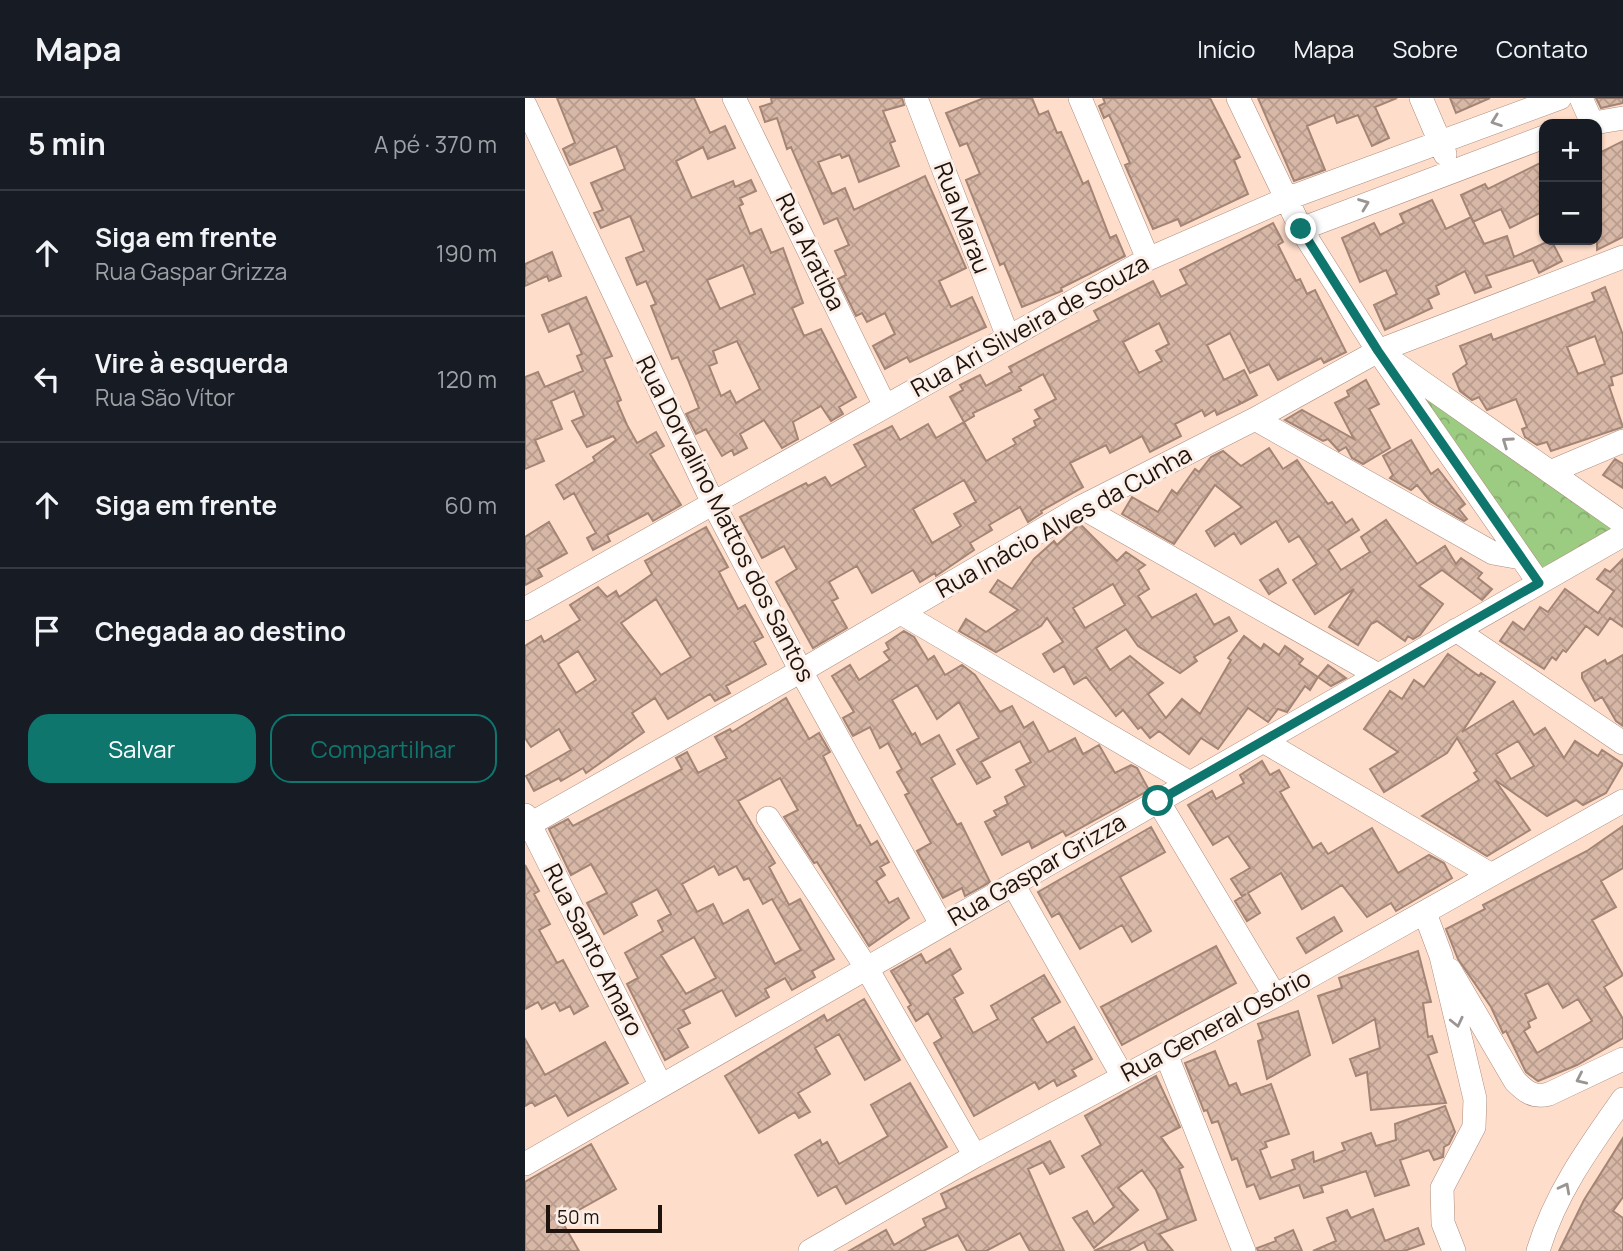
<!DOCTYPE html>
<html lang="pt">
<meta charset="utf-8">
<style>
body{margin:0;font-family:Manrope,sans-serif;background:#242831;color:#f1f3f6}
.controls{position:absolute;right:21px;top:21px;display:grid;overflow:hidden;border-radius:14px;box-shadow:0 2px 5px #0004}
.controls button{width:63px;height:63px;display:grid;place-items:center;padding:0;border:0;border-bottom:2px solid #363941;background:#171b24;color:#f1f3f6;font:35px sans-serif}
.scale{position:absolute;left:21px;bottom:18px;width:116px;box-sizing:border-box;padding-left:7px;border:4px solid #1f130d;border-top:0;font-size:19px;line-height:24px;white-space:nowrap;color:#1f130d;-webkit-text-stroke:5px #fcefe8;paint-order:stroke}
.stop{position:absolute;width:21px;height:21px;margin:-16px;border:5px solid #0f766e;border-radius:50%;background:#fff}
.stop.end{background:#0f766e;border-color:#fff;box-shadow:0 2px 7px #0008}
.list{margin:0;padding:0;list-style:none}
h2{display:flex;justify-content:space-between;align-items:center;height:91px;margin:0;padding:0 28px;font-size:30px}
h2 small{font-size:23px;font-weight:400;color:#9ea1a6}
.list li{display:grid;grid-template-columns:46px 1fr auto;gap:21px;align-items:center;box-sizing:border-box;height:126px;padding:0 28px;border-top:2px solid #363941}
.list b{display:block;font-size:26px;white-space:nowrap}
.list p{margin:0;font-size:23px;white-space:nowrap;color:#9ea1a6}
.list em{font-size:23px;font-style:normal;color:#9ea1a6}
.actions{display:flex;gap:14px;padding:21px 28px}
.actions a{flex:1;padding:16px 0;border:2px solid #0f766e;border-radius:21px;text-align:center;font-size:24px;color:#0f766e}
.actions .main{background:#0f766e;color:#fff}
.icon{flex:none;width:38px;height:38px;fill:none;stroke:currentColor;stroke-width:2;stroke-linecap:round;stroke-linejoin:round}
.map{position:relative;flex:none;width:1098px;height:1153px;overflow:hidden}
header{display:flex;align-items:center;gap:42px;box-sizing:border-box;height:98px;padding:0 35px;background:#171b24;border-bottom:2px solid #363941}
header strong{font-size:33px}
nav{display:flex;gap:38px;margin-inline-start:auto;font-size:24px}
main{display:flex}
aside{flex:1;background:#171b24}
.map>svg:first-child{display:block}
</style>
<header>
<strong>Mapa</strong>
<nav><a>Início</a><a>Mapa</a><a>Sobre</a><a>Contato</a></nav>
</header>
<main>
<aside>
<h2>5 min<small>A pé · 370 m</small></h2>
<ul class="list">
<li><svg class="icon" aria-label="ahead" viewBox="0 0 24 24"><path d="M12 20V5M6 11l6-6 6 6"/></svg><div><b>Siga em frente</b><p>Rua Gaspar Grizza</p></div><em>190 m</em></li>
<li><svg class="icon" aria-label="left" viewBox="0 0 24 24"><path d="M17 20v-9H6M10 6l-5 5 5 5"/></svg><div><b>Vire à esquerda</b><p>Rua São Vítor</p></div><em>120 m</em></li>
<li><svg class="icon" aria-label="ahead" viewBox="0 0 24 24"><path d="M12 20V5M6 11l6-6 6 6"/></svg><div><b>Siga em frente</b></div><em>60 m</em></li>
<li><svg class="icon" aria-label="arrive" viewBox="0 0 24 24"><path d="M6 21V4h12l-3 4 3 4H6"/></svg><div><b>Chegada ao destino</b></div></li>
</ul>
<div class="actions"><a class="main">Salvar</a><a>Compartilhar</a></div>
</aside>
<div class="map">
<svg width="1098" height="1153" viewBox="0 0 1098 1153">
<defs>
<pattern id="park-crowns" width="20" height="18" patternUnits="userSpaceOnUse" patternTransform="scale(1.75)"><rect width="20" height="18" fill="#9ccb82"/><path d="M2 6a3 3 0 1 1 6 0M12 15a3 3 0 1 1 6 0" fill="none" stroke="#86ad6f"/></pattern>
<pattern id="building-cross-hatch" width="8" height="8" patternUnits="userSpaceOnUse" patternTransform="scale(1.75)"><rect width="8" height="8" fill="#d7b7a6"/><path d="M0 0l8 8M0 8l8-8" fill="none" stroke="#b89c8e"/></pattern>
</defs>
<rect width="100%" height="100%" fill="#feddcb"/>
<path fill="url(#park-crowns)" d="M888 289 1093 430 1014 471Z"/>
<path fill="url(#building-cross-hatch)" stroke="#a48575" stroke-width="2" fill-rule="evenodd" d="M32 0H169L185 35 200 28 210 50 183 61 178 49 151 63 167 100 208 83 210 89 226 82 231 93 215 100 218 106 214 108 225 136 236 131 246 155 258 150 278 205 267 210 279 238 296 231 331 299 314 309 318 316 306 323 296 308 268 324 273 341 257 350 239 322 215 336 222 350 209 357 207 352 197 358 181 331 171 336 161 316 174 310 163 282 153 259 147 261 126 208 131 206 121 183 112 187 101 160 119 153 105 118 76 130 69 115 78 112 66 85 100 71 91 48 45 67 38 51 50 45ZM218 167 230 196 195 211 182 182ZM212 243 235 291 211 305 205 293 196 298 184 268 192 265 188 253Z
M246 0H377L379 7 358 13 370 43 365 45 374 68 334 84 324 57 317 60 315 56 293 64 307 96 320 90 329 112 400 78 441 170 414 183 426 209 447 199 461 229 385 264 382 259 360 271 348 248 370 236 360 215 342 224 337 215 331 218 313 181 321 177 310 153 324 147 312 120 299 126 266 49 262 51 252 20 240 24 235 9 247 5Z
M459 0H507L514 17 523 13 532 35 536 34 558 86 563 83 585 140 591 137 600 158 536 190 537 193 497 209 479 165 475 167 441 82 455 76 442 45 435 48 421 15Z
M578 0H685L715 59 709 62 723 96 656 128 653 121 628 131 600 67 605 65 588 25 584 17 579 20 574 8 580 5Z
M733 0H872L850 9 864 40 847 48 833 17 812 25 809 17 782 28 800 72 769 83Z
M925 0H965L931 15Z
M1071 0H1098V5L1076 10Z
M1098 43V139L1072 152V56Z
M1019 63V113L985 130 976 111 948 124 936 97 960 86 963 91Z
M907 102 921 131 946 119 959 146 982 138 989 159 1026 142 1037 163 1014 175 1008 162 961 178 966 189 950 195 940 173 911 188 914 196 903 201 907 210 860 232 849 207 872 196 861 172 835 184 817 140 849 125 855 137 879 125 875 116Z
M748 125 758 144 753 147 771 183 775 181 782 196 790 192 821 254 799 265 796 260 753 282 744 266 725 275 705 235 682 247 699 282 719 272 732 297 717 305 714 303 715 306 692 317 690 312 680 318 677 312 650 326 656 338 625 354 617 338 585 355 581 347 545 365 558 389 516 413 517 415 503 424 495 409 464 427 467 432 445 445 449 452 411 478 410 475 395 484 388 472 347 495 332 468 304 484 313 500 307 503 322 530 288 550 251 484 272 471 259 448 237 460 215 419 281 385 283 388 300 379 306 388 336 371 341 368 329 347 367 328 375 342 403 326 411 340 439 324 425 299 438 292 435 287 455 277 461 288 487 274 484 269 574 222 569 213 628 183 636 199 662 186 655 172ZM634 225 644 246 631 253 637 263 614 275 598 244ZM518 276 531 301 510 312 515 320 509 323 511 328 488 341 491 346 461 363 439 324 449 318 448 315 496 292 494 289ZM439 382 451 404 429 416 436 428 407 445 388 411Z
M27 154 36 178 24 183 22 178 0 188V166Z
M1080 189 1098 237V275L1086 279 1088 287 1084 288 1098 329 1026 353 1022 344 1012 347 1000 339 997 331 1002 329 991 301 962 312 954 299 947 302 935 293 928 276 942 266 935 248 966 236 968 242 1070 203 1067 195ZM1070 238 1080 266 1053 276 1042 249Z
M61 199 87 258 79 261 96 302 92 304 102 327 112 345 131 334 139 348 125 356 156 407 128 423 123 415 82 437 85 443 68 452 62 440 71 435 59 414 49 395 39 401 31 387 70 363 68 359 91 342 88 338 62 349 47 323 59 318 49 293 26 303 37 331 10 342 19 363 0 371V279L13 274 20 289 58 273 52 258 57 256 44 225 24 234 17 217Z
M841 282 854 306 844 311 865 350 838 366 827 360 821 349 814 353 803 341 798 343 760 322 777 312 829 341 810 305 824 298 822 293Z
M886 342 906 376 913 371 940 406 934 411 942 421 939 423 905 403 892 387 886 392 865 380 868 377 858 358Z
M744 350 758 371 772 362 803 406 807 404 821 425 827 421 834 432 803 452 816 472 845 454 836 439 861 422 892 466 920 448 931 466 936 460 957 475 953 480 967 491 957 502 917 472 894 488 918 506 895 537 888 541 883 538 880 543 852 523 846 526 833 547 804 529 829 491 790 516 768 482 792 466 774 438 764 444 751 423 716 446 709 435 690 448 681 433 717 409 690 387 649 446 597 416 607 399 633 414 647 392 652 396 670 371 674 374 686 359 698 353 716 368Z
M1090 361 1098 366V390L1078 377Z
M24 424 42 455 13 471 17 478 0 487V439Z
M555 426 592 463 601 454 620 467 613 472 624 491 613 498 627 520 671 496 689 527 704 519 712 533 669 559 672 563 655 575 613 548 601 531 571 550 585 572 605 558 638 585 623 596 641 620 657 601 675 616 706 562 703 560 719 538 736 551 739 546 754 557 760 548 778 561 774 566 793 579 785 592 780 588 762 614 753 611 743 624 723 610 693 651 676 640 664 656 634 633 625 640 616 629 613 631 598 612 591 618 561 579 549 586 539 568 529 574 518 556 538 544 522 520 516 528 471 554 434 533 441 521 461 534 493 512 465 494 473 482 487 491 509 461 529 443 532 447ZM588 486 600 507 560 530 548 510Z
M181 429 203 469 194 474 213 511 220 507 238 539 229 544 241 566 201 588 205 595 190 603 185 596 143 621 130 600 107 615 119 634 61 675 58 670 36 683 34 680 9 693 1 678 46 652 34 631 6 649 0 640V548L16 538 19 544 55 522 45 507 73 489 82 499 91 493 94 499 127 476 120 463ZM131 501 166 559 136 577 96 525ZM53 553 71 582 51 595 33 566Z
M1098 461V529L1085 520 1073 537 1061 528 1041 554 1038 552 1031 562 1027 559 1019 571 975 543 988 524 999 532 1015 509 1023 514 1040 491 1073 515 1089 493 1072 481 1080 471 1085 474Z
M753 471 761 485 744 496 735 482Z
M379 533 389 539 403 562 409 558 420 577 437 567 450 577 475 614 487 608 499 630 508 624 524 654 550 640 558 656 574 647 590 675 606 667 612 670 624 692 541 738 538 733 507 750 504 743 477 757 460 724 472 718 469 713 483 706 480 699 500 688 491 672 506 664 495 643 456 664 465 679 452 686 432 652 454 640 434 604 412 621 392 587 367 602 387 637 390 635 396 647 414 637 430 666 406 680 432 727 436 725 465 784 440 798 437 790 418 800 392 753 406 745 380 697 384 695 372 674 377 671 363 645 355 650 345 629 328 638 318 620 329 614 307 578 325 567 334 582 365 562 359 554 364 551 361 545Z
M923 556 954 578 956 575 970 584 937 634 988 603 1009 637 1020 630 1039 660 1050 643 1073 658 1077 652 1098 666 1081 695 1058 707 1051 702 1022 718 970 682 1005 732 962 758 897 718 954 682 949 675 952 673 932 640 922 655 859 694 845 671 873 654 839 631 865 593 877 601 889 582 899 589ZM993 643 1009 668 986 681 971 656Z
M1098 557V628L1091 623 1077 599 1070 603 1057 580V575L1073 566 1080 562 1082 566Z
M803 567 821 580 806 588 793 579Z
M261 600 284 641 294 635 305 654 298 658 332 728 335 727 346 747 352 743 364 764 355 769 360 777 351 783 364 805 373 800 384 820 344 848 292 764 289 765 259 719 273 712 255 680 213 703 250 765 244 769 264 807 275 801 309 861 287 873 290 879 267 892 260 880 240 891 244 899 211 918 197 892 158 912 165 925 153 931 163 949 140 962 102 886 113 880 100 855 138 833 133 823 146 816 132 791 106 805 112 817 79 836 62 805 82 795 66 766 46 777 24 731 43 721 48 728 157 671 151 660 162 654 173 675 202 660 190 639 205 631 207 634ZM189 768 194 777 211 768 219 782 224 780 238 806 247 801 276 852 250 866 223 812 198 826 188 806 172 814 157 786ZM169 839 191 880 161 896 136 857Z
M737 663 745 677 754 672 764 689 755 694 788 750 796 745 803 756 847 730 873 775 904 757 919 765 927 780 871 813 866 805 842 819 817 787 777 811 756 775 723 795 735 815 722 823 710 803 721 796 717 798 706 781 725 770 703 738 688 747 663 707 687 693 691 701 719 685 715 677Z
M1098 728V770L1076 783 1091 809 1067 822 1098 877 1079 889 1098 921V940L1052 967 1013 983 1001 974 984 939 981 933 978 935 966 909 933 861 921 831 960 811 958 807 1062 753ZM1023 885 1038 910 1053 901 1067 923 1012 955 999 933 1005 929 1003 924 1011 920 1000 896Z
M626 729 640 754 595 779 626 833 607 844 597 827 555 851 534 815 527 819 513 794Z
M0 767 14 793 9 796 25 826 14 832 32 865 38 862 63 908 49 916 45 908 35 913 30 904 17 911 13 904 0 911Z
M809 819 817 833 781 855 772 840Z
M691 848 711 885 597 947 576 909Z
M425 851 436 871 427 877 438 895 429 900 448 935 473 921 466 908 519 877 535 904 507 920 522 945 549 929 567 961 547 972 551 978 532 988 529 982 514 991 510 984 449 1018 409 945 417 940 403 915 391 923 383 909 386 907 366 873 396 856 401 865Z
M893 853 906 904 898 905 903 939 907 938 912 954 903 957 921 1005 846 1012 842 974 831 978 825 961 855 950 850 921 808 945 793 898 817 890 814 880Z
M339 901 375 962 340 982 314 936 290 950 305 976 273 995 285 1014 274 1020 270 1014 234 1035 200 978 299 917 302 923Z
M773 913 785 957 742 981 733 943 738 941 733 926Z
M0 941 20 977 80 944 103 985 43 1018 31 997 10 1008 7 1004 0 1008Z
M690 953 704 988 711 985 716 997 746 986 764 1036 740 1044 742 1049 735 1052 746 1080 770 1071 767 1062 788 1054 789 1064 820 1052 817 1045 846 1035 851 1048 871 1042 870 1026 920 1008 930 1034 924 1046 919 1049 918 1059 909 1062 904 1052 875 1062 884 1087 850 1098 841 1073 796 1088 798 1094 779 1100 774 1087 735 1101 729 1086 722 1089 712 1060 707 1062 693 1023 687 1025 682 1012 679 1013 660 965Z
M631 978 655 1029 636 1039 658 1069 654 1071 671 1122 634 1136 648 1153H623L619 1144 603 1153H569L643 1121 631 1092 617 1072 593 1090 613 1112 569 1150 548 1120 562 1113 569 1126 589 1109 557 1058 576 1047 560 1018Z
M385 985 422 1049 321 1106 311 1088 293 1098 270 1057 295 1042 297 1047 302 1044 314 1066 363 1038 346 1007Z
M1098 1040V1099L1088 1113 1098 1120V1153H1034L1059 1102Z
M525 1043 539 1069 525 1076 518 1064 503 1071 539 1153H505L495 1135 461 1153H442L433 1137 398 1153H324L361 1132 369 1147 401 1128 398 1121 422 1110 416 1096Z
M66 1046 91 1091 36 1122 54 1153H0V1084Z
M848 1111 860 1143 893 1130 899 1146 879 1153H788L811 1143 802 1120 822 1112 826 1120Z
M768 1132 777 1153H733L732 1150 751 1143 750 1140Z"/>
<g fill="none" stroke-linecap="round" stroke-linejoin="round">
<defs>
<path id="minor" d="M209 0 360 308
M391 0 483 239
M555 0 623 161
M713 0 776 131 853 253 1014 485
M896 0 920 56
M1056 0 1067 25
M0 7 188 405 276 573 416 826
M1063 26 1098 20
M776 131 1019 39
M867 263 1098 425
M730 321 968 455 996 460
M1025 374 1098 343
M556 409 853 577
M0 511 623 161 761 101 1035 0
M376 515 665 685
M931 532 1098 645
M738 643 965 776
M633 703 750 898
M0 717 136 988
M243 720 341 869 450 1058
M0 729 276 573 556 409 730 321 853 253 1098 159
M488 786 597 977
M900 815 916 858 950 1001 949 1029 917 1090 918 1125 929 1153
M925 872 990 983C1001 994 1008 1000 1024 996L1098 961
M641 956 719 1153
M0 1066 1098 437
M285 1153 450 1058 750 898 1098 703
M1013 1153C1030 1096 1064 1049 1098 1001"/>
</defs>
<use href="#minor" stroke="#ac8d7d" stroke-width="24"/>
<use href="#minor" stroke="#fff" stroke-width="23"/>
</g>
<defs><path id="oneway-chevron" d="M-2-3.5L2.5 0L-2 3.5" fill="none" stroke-width="1.6" stroke-linecap="round" stroke-linejoin="round" transform="scale(1.75)"/></defs>
<g stroke="#9a9592">
<use href="#oneway-chevron" transform="translate(971 23) rotate(160)"/>
<use href="#oneway-chevron" transform="translate(839 106) rotate(-21)"/>
<use href="#oneway-chevron" transform="translate(982 344) rotate(-145)"/>
<use href="#oneway-chevron" transform="translate(932 924) rotate(77)"/>
<use href="#oneway-chevron" transform="translate(1056 981) rotate(155)"/>
<use href="#oneway-chevron" transform="translate(1040 1090) rotate(-62)"/>
</g>
<g fill="none" stroke-linecap="round" stroke-linejoin="round">
<path stroke="#0f766e" stroke-width="9" d="M633 703 1014 485 853 253 776 131"/>
</g>
<g text-anchor="middle" stroke-width="6" stroke-linejoin="round" paint-order="stroke">
<g font-size="24" fill="#1f130d" stroke="#fcefe8">
<text transform="translate(437 120) rotate(69)" y="8">Rua Marau</text>
<text transform="translate(285 154) rotate(64)" y="8">Rua Aratiba</text>
<text transform="translate(505 228) rotate(-29)" y="8">Rua Ari Silveira de Souza</text>
<text transform="translate(200 421) rotate(63)" y="8">Rua Dorvalino Mattos dos Santos</text>
<text transform="translate(539 424) rotate(-29)" y="8">Rua Inácio Alves da Cunha</text>
<text transform="translate(512 772) rotate(-30)" y="8">Rua Gaspar Grizza</text>
<text transform="translate(68 852) rotate(63)" y="8">Rua Santo Amaro</text>
<text transform="translate(691 928) rotate(-28)" y="8">Rua General Osório</text>
</g>
</g>
</svg>
<div class="controls">
<button>+</button>
<button>−</button>
</div>
<div class="scale">50 m</div>
<div class="stop" style="left:633px;top:703px"></div>
<div class="stop end" style="left:776px;top:131px"></div>
</div>
</main>
